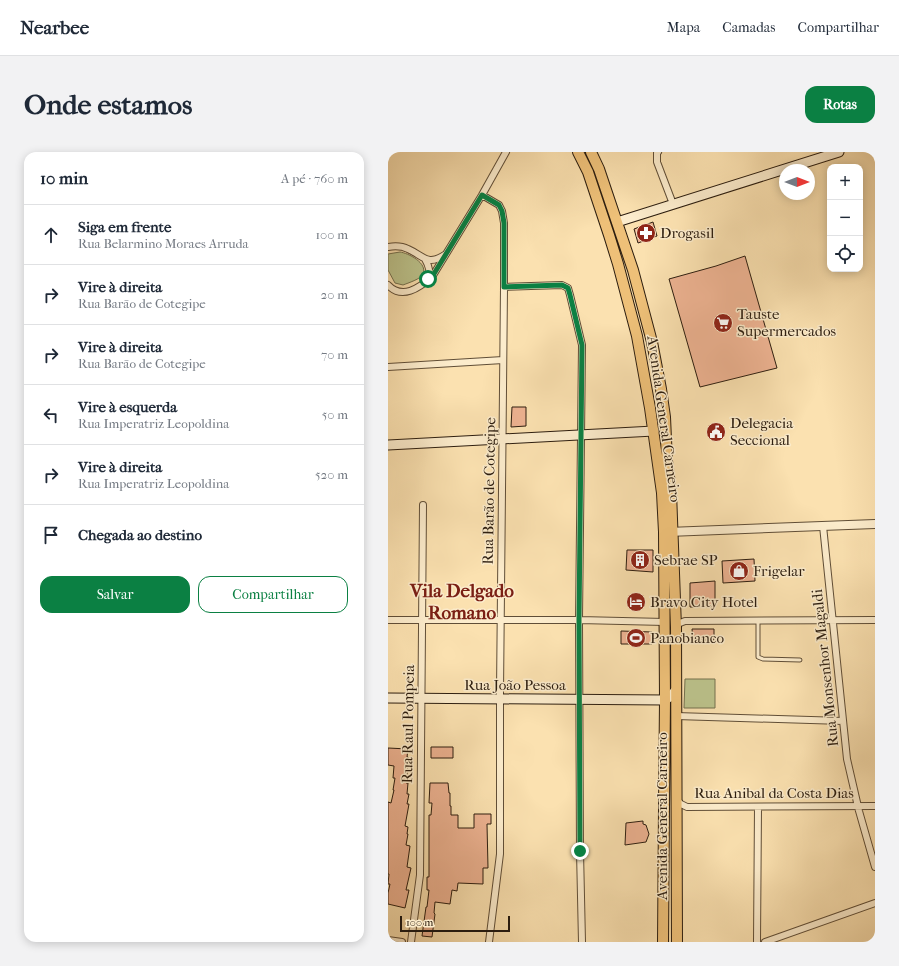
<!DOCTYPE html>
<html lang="pt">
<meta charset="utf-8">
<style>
body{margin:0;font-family:"IM FELL French Canon",serif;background:#f2f2f3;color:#1f2937}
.controls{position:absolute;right:12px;top:12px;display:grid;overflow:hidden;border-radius:8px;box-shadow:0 2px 10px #0003}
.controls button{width:36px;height:36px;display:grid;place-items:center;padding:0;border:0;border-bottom:1px solid #e0e1e3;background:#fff;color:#1f2937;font:20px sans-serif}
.compass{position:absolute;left:391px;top:12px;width:36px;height:36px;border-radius:50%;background:#fff;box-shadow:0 2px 10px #0003;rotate:90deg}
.scale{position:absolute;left:12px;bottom:10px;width:110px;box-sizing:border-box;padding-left:4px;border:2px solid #2c1d0f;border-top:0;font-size:11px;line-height:14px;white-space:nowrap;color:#2c1d0f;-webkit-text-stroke:3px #fceccc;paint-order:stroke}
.stop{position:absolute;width:12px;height:12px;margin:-9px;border:3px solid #0b8043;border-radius:50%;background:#fff}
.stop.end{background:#0b8043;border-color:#fff;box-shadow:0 1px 4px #0008}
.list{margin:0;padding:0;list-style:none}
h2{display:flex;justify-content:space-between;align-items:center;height:52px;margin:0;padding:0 16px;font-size:17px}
h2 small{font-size:13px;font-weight:400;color:#747a83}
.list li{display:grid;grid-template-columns:26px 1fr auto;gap:12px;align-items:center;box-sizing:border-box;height:60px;padding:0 16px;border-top:1px solid #e0e1e3}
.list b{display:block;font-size:15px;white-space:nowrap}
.list p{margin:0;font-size:13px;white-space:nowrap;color:#747a83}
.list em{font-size:13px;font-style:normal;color:#747a83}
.actions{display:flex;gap:8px;padding:12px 16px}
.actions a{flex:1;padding:9px 0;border:1px solid #0b8043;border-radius:12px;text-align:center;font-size:14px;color:#0b8043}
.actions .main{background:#0b8043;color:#fff}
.icon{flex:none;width:22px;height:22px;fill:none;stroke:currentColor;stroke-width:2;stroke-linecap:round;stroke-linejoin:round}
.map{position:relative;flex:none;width:487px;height:790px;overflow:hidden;border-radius:12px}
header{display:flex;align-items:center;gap:24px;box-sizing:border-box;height:56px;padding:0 20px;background:#fff;border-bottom:1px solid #e0e1e3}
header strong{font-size:19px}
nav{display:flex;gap:22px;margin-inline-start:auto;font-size:14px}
.intro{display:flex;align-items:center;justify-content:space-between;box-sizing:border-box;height:96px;padding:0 24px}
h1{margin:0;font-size:28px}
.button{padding:10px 18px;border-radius:12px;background:#0b8043;color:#fff;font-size:14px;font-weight:700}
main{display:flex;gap:24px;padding:0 24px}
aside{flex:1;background:#fff;border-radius:12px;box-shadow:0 2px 10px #0003}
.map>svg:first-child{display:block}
</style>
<header>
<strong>Nearbee</strong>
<nav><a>Mapa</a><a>Camadas</a><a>Compartilhar</a></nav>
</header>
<div class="intro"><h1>Onde estamos</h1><a class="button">Rotas</a></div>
<main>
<aside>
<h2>10 min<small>A pé · 760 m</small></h2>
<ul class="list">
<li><svg class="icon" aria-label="ahead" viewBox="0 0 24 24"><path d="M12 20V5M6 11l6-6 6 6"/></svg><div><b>Siga em frente</b><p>Rua Belarmino Moraes Arruda</p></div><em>100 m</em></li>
<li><svg class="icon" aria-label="right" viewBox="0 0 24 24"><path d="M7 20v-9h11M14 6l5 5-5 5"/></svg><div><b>Vire à direita</b><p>Rua Barão de Cotegipe</p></div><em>20 m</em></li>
<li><svg class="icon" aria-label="right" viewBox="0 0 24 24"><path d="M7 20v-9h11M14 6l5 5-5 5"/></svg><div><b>Vire à direita</b><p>Rua Barão de Cotegipe</p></div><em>70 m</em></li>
<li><svg class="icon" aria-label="left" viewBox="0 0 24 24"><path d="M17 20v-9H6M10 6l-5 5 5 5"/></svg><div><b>Vire à esquerda</b><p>Rua Imperatriz Leopoldina</p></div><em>50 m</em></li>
<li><svg class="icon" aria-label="right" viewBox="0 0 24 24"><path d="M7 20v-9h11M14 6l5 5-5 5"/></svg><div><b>Vire à direita</b><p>Rua Imperatriz Leopoldina</p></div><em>520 m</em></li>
<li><svg class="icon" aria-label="arrive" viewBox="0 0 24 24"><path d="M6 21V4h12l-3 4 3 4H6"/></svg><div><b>Chegada ao destino</b></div></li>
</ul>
<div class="actions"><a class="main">Salvar</a><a>Compartilhar</a></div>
</aside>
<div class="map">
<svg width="487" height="790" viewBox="0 0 487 790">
<rect width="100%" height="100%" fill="#fbe1b0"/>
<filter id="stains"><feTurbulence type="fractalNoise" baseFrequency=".005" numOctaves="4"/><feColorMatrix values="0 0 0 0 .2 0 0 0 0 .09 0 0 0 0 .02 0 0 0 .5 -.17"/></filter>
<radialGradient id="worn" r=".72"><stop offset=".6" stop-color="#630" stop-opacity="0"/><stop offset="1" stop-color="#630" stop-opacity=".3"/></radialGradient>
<path fill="#bcc38c" stroke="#74704e" d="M12 100C20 101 40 111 35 122 33 127 20 131 15 133L7 131 0 118V102Z
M297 527H327V556H296Z"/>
<path fill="#eeb392" stroke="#2c1d0f" d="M265 70 269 84 250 91 246 77Z
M357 104 389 216 312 235 281 127 328 114Z
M124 255H138V274L123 275Z
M239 398H265V420L238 418Z
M366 407 367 429 335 431 334 409Z
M327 429V455H302V431Z
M304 477H326V488H305Z
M233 479 264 480V492H233Z
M43 595H65V606H43Z
M0 596 20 597 19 605H20L19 612H20L18 631H20L19 642H21L19 652H21L17 674 20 675 19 682H20L18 693 22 694 19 715 23 716 18 738H21L17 756 0 752V741L2 732H0L1 722H0V650L3 651 6 638H5L7 626H5L6 614 0 613Z
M42 631H60L61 641H62V654H63V663H70V676H86V662H103V672H99L100 716H95V732L70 731 69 739 64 738 62 752 47 750 46 761 47 762 44 785 34 784 38 755H39L41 738H39V725H41V663H43L44 651H41Z
M255 669V672L258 673 261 682 258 690 237 693 238 671Z"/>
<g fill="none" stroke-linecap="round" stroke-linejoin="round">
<defs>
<path id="service" d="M370 468V505L375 507 412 508"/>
<path id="minor" d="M270 0 269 1V10L285 52
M94 43 111 53 114 59 116 71V135L112 540V702L101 790
M0 95C6 94 14 94 20 97 36 104 39 115 58 102
M37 107C41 114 43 120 40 128
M0 133C14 148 31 136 44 125L94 43 118 0
M116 135 174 133 180 136 182 143 194 193 191 468 192 699 194 790
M0 215 115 208
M435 374 459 607 471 659 487 715
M0 468H191L277 470
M288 475 292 471 297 469 487 468
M288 564 455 569
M289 648 293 652 299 655 487 654
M0 788 14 790
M23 790 32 723 35 353
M369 790 370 655
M377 790 487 751"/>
<path id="tertiary" d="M280 380 487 372"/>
<path id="secondary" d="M229 70 451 0
M0 293 266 279
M0 546 277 548 282 545 288 538"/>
<path id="primary" d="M190 0 200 20 221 83 230 112 249 184 262 256 274 341 276 380 277 548 276 655 275 790
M203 0 211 17 245 118 264 190 273 237 277 265 279 309 283 340 288 475 289 790"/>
</defs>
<use href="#service" stroke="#604e37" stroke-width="5"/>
<use href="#minor" stroke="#604e37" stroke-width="8"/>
<use href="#tertiary" stroke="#604e37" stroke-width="10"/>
<use href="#secondary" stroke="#2c1d0f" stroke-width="11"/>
<use href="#primary" stroke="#2c1d0f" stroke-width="12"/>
<use href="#service" stroke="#fceccc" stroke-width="3"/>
<use href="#minor" stroke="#fceccc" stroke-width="6"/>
<use href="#tertiary" stroke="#fceccc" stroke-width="8"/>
<use href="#secondary" stroke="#fceccc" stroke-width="9"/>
<use href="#primary" stroke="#eec078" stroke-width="10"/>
</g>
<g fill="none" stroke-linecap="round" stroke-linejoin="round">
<path stroke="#0b8043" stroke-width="5" d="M40 127 38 131 44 125 94 43 111 53 114 59 116 71V135L174 133 180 136 182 143 194 193 191 468 192 699"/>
</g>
<defs>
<symbol id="pharmacy-disc" viewBox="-11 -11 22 22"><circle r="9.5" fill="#8f2418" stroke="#fceccc"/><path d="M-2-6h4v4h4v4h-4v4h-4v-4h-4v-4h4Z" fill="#fff"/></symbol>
<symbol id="supermarket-disc" viewBox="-11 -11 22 22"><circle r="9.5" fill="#8f2418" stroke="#fceccc"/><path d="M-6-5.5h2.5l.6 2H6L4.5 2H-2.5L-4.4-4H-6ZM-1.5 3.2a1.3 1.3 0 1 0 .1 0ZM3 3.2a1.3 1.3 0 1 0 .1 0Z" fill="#fff"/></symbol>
<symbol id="civic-disc" viewBox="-11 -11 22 22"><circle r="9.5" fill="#8f2418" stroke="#fceccc"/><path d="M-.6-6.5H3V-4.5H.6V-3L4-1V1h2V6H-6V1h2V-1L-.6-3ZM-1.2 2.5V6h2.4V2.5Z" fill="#fff"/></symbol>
<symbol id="building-disc" viewBox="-11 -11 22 22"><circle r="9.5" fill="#8f2418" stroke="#fceccc"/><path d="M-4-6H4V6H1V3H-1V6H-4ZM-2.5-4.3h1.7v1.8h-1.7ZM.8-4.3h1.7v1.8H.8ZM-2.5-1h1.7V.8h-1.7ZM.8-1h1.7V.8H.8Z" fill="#fff"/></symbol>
<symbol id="shop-disc" viewBox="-11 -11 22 22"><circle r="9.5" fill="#8f2418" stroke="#fceccc"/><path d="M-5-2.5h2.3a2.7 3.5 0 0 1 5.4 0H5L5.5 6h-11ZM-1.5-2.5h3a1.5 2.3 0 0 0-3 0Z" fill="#fff"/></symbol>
<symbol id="hotel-disc" viewBox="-11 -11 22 22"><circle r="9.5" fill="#8f2418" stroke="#fceccc"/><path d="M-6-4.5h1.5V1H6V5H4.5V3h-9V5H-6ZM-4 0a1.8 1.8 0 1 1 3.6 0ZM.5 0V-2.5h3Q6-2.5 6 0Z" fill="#fff"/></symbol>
<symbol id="stadium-disc" viewBox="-11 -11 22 22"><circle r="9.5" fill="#8f2418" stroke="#fceccc"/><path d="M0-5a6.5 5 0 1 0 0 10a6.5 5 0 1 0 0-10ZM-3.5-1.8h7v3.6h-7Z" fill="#fff"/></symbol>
</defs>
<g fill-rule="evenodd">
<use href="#pharmacy-disc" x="247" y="70" width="22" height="22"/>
<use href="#supermarket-disc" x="324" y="160" width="22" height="22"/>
<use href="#civic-disc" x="317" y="269" width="22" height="22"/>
<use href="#building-disc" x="241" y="397" width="22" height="22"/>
<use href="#shop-disc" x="340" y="408" width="22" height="22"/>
<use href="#hotel-disc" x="237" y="439" width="22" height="22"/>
<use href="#stadium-disc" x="237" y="475" width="22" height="22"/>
</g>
<g text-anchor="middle" stroke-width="3" stroke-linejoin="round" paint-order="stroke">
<g font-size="15" fill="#2c1d0f" stroke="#fceccc" text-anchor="start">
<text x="272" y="86">Drogasil</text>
<text x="349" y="167">Tauste<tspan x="349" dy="17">Supermercados</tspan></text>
<text x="342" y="276">Delegacia<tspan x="342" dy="17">Seccional</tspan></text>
<text x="266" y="413">Sebrae SP</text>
<text x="365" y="424">Frigelar</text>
<text x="262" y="455">Bravo City Hotel</text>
<text x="262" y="491">Panobianco</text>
</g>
<g font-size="15" fill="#2c1d0f" stroke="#fceccc">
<text transform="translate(276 267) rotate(82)" y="5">Avenida General Carneiro</text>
<text transform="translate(101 339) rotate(-89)" y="5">Rua Barão de Cotegipe</text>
<text transform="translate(437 516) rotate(-96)" y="5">Rua Monsenhor Magaldi</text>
<text x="127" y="538">Rua João Pessoa</text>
<text transform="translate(20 572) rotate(-89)" y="5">Rua Raul Pompeia</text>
<text x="386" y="646">Rua Anibal da Costa Dias</text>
<text transform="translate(274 664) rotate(-90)" y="5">Avenida General Carneiro</text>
</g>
<g font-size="19" font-weight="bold" fill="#7a1f14" stroke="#fceccc">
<text x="74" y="445">Vila Delgado<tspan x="74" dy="22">Romano</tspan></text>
</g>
</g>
<rect width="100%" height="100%" filter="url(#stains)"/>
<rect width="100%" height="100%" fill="url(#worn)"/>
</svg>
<div class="controls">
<button>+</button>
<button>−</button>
<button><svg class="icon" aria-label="locate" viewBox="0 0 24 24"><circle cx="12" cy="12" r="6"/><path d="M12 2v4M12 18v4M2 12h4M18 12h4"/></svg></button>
</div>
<svg class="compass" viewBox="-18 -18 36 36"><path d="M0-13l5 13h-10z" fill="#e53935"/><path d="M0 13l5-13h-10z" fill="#747a83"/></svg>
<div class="scale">100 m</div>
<div class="stop" style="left:40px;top:127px"></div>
<div class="stop end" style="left:192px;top:699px"></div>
</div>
</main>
